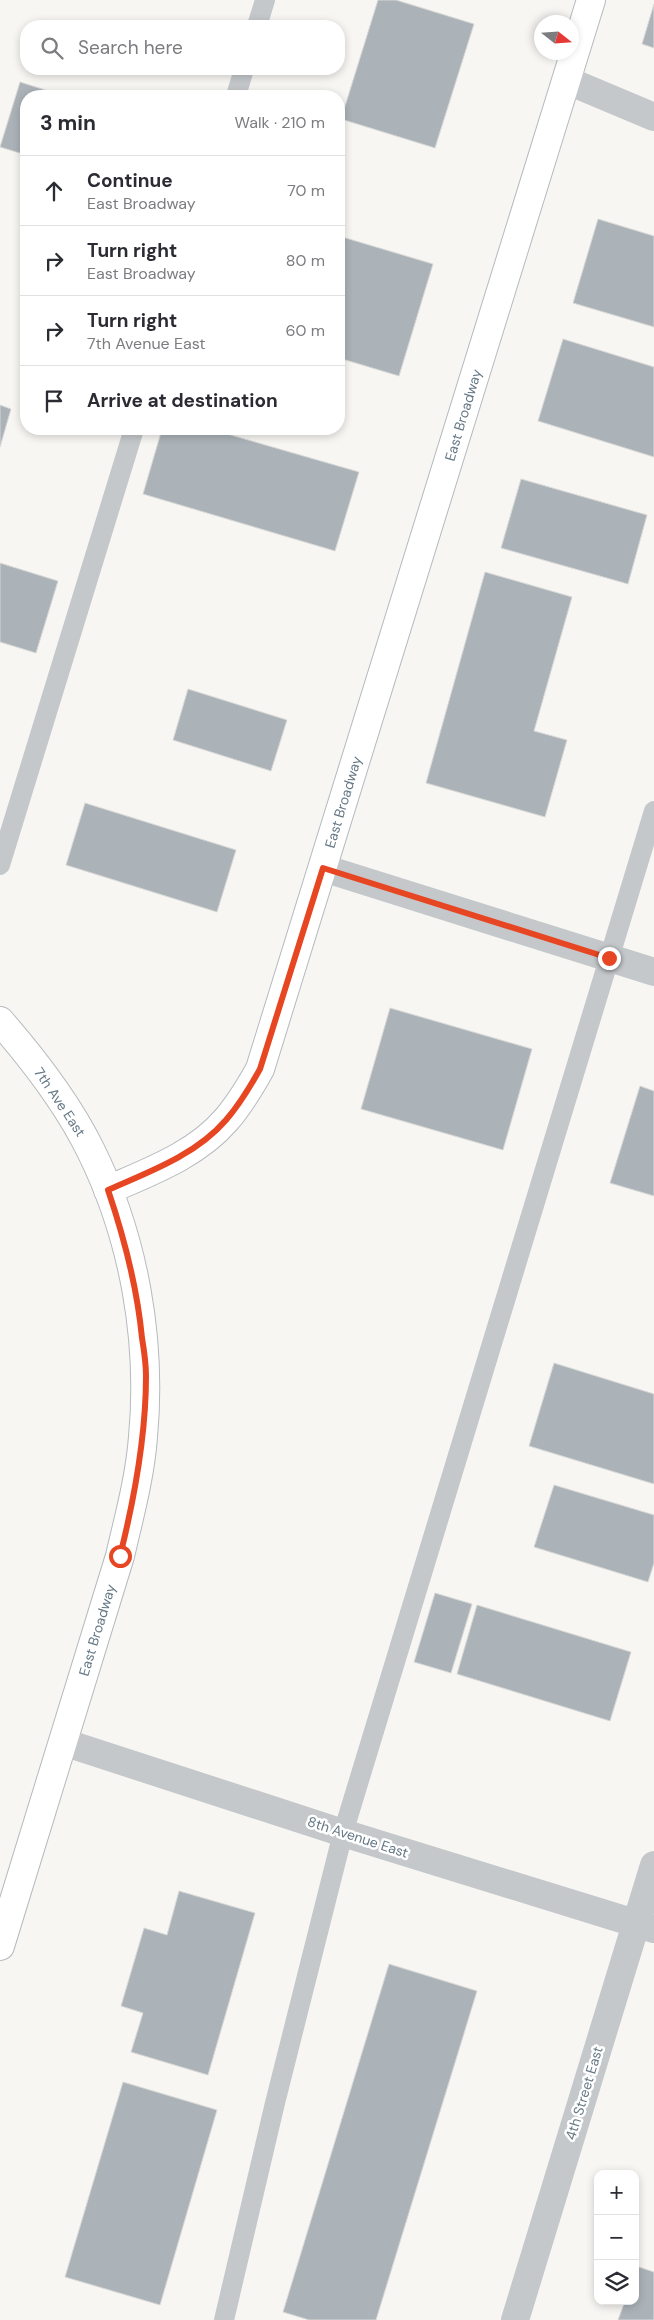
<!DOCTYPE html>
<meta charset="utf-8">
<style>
body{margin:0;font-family:"DM Sans",sans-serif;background:#f2f2f3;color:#2b2b33}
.controls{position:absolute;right:15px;bottom:15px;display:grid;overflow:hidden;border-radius:10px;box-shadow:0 2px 8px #0003}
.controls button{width:45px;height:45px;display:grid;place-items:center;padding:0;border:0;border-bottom:1px solid #e1e1e2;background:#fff;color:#2b2b33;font:25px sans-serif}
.compass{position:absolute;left:534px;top:15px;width:45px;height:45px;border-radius:50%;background:#fff;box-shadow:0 2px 8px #0003;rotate:107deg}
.stop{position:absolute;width:15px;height:15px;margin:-11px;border:4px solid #e74623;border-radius:50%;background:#fff}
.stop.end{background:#e74623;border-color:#fff;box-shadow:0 1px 5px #0008}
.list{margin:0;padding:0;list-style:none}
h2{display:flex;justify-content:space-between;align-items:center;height:65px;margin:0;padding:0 20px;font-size:21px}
h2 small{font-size:16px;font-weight:400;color:#7c7c81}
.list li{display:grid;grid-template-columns:32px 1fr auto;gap:15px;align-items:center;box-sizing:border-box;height:70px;padding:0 20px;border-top:1px solid #e1e1e2}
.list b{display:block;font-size:19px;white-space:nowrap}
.list p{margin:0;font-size:16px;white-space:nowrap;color:#7c7c81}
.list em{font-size:16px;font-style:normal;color:#7c7c81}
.icon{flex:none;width:28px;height:28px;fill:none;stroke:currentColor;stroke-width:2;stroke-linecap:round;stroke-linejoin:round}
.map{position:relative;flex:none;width:654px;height:2320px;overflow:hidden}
.search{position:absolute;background:#fff;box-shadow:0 2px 8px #0003;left:20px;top:20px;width:325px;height:55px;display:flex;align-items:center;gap:12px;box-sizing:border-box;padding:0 18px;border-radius:20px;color:#7c7c81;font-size:19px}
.panel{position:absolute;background:#fff;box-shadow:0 2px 8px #0003;left:20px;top:90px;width:325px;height:345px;border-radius:20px}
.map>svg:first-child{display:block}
</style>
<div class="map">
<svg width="654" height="2320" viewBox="0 0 654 2320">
<rect width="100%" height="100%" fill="#f7f6f3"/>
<path fill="#abb3b9" stroke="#d8d8d6" d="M378 0H396L474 24 435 148 341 119Z
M654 4V48L642 44Z
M20 82 64 96H26V155L0 147Z
M598 219 654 236V327L573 303Z
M339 236 433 264 399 376 339 358Z
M563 339 654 367V457L538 421Z
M0 405 11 409 0 447Z
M162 429H210L359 472 335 551 143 494Z
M521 479 647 515 628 584 501 548Z
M0 563 58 581 36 653 0 642Z
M485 572 572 597 534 731 567 740 545 817 426 783Z
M188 689 287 720 271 771 173 740Z
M85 803 236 850 217 912 66 865Z
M390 1008 532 1049 503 1150 361 1109Z
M640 1086 654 1091V1196L610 1183Z
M554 1363 654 1394V1484L529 1446Z
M554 1485 654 1515V1563L648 1582 534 1547Z
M435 1593 472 1604 451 1673 414 1662Z
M477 1605 631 1652 610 1721 457 1674Z
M179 1891 255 1913 208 2075 131 2052 143 2013 121 2006 144 1928 167 1935Z
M389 1964 477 1991 376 2320H309L283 2312Z
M123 2082 217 2110 160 2305 65 2277Z
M636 2266 654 2272V2320H618L625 2301H635Z"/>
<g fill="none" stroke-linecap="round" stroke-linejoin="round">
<defs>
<path id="secondary" d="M108 1190C149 1172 196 1155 226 1120 240 1104 250 1087 260 1069L591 0"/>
<path id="primary" d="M0 1021C34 1060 68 1104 91 1151 134 1238 152 1340 143 1437 140 1477 129 1517 120 1556L0 1946"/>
</defs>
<use href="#secondary" stroke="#b4babe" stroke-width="30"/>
<use href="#primary" stroke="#b5babd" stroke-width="30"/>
<path stroke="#c4c8cb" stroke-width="20" d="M257 26 265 0
M236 96 244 69
M0 865 134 429
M224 2320 275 2103 343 1833 654 811"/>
<path stroke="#c4c8cb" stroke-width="28" d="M566 80 654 117
M323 868 654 972
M63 1742 343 1833 654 1929
M515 2320 654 1865"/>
<use href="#secondary" stroke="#fff" stroke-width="28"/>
<use href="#primary" stroke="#fff" stroke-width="28"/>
</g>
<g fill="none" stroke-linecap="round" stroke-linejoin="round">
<path stroke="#e74623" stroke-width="6" d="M120 1556C135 1496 146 1437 146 1376 146 1363 144 1350 142 1338 137 1286 125 1240 108 1190 149 1172 196 1155 226 1120 240 1104 250 1087 260 1069L323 868 609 958"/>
</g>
<g text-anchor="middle" stroke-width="5" stroke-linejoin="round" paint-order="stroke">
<g font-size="14" fill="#657885" stroke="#fff">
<text transform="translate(463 415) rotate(-73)" y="5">East Broadway</text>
<text transform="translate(343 802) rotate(-73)" y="5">East Broadway</text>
<text transform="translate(60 1102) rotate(56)" y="5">7th Ave East</text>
<text transform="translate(97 1630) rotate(-73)" y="5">East Broadway</text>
<text transform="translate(358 1837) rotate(18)" y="5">8th Avenue East</text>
<text transform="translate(584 2093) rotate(-73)" y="5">4th Street East</text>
</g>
</g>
</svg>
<div class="controls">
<button>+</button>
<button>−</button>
<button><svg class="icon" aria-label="layers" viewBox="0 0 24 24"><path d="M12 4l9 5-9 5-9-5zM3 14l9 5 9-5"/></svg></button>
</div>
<svg class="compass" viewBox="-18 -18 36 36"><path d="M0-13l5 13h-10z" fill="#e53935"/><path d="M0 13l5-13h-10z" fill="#7c7c81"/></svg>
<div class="stop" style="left:120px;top:1556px"></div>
<div class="stop end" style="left:609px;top:958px"></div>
<div class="search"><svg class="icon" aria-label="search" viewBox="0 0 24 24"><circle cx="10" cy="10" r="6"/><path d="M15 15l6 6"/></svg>Search here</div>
<section class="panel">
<h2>3 min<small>Walk · 210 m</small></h2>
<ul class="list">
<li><svg class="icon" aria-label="ahead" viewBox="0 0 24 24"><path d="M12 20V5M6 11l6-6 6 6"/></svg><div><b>Continue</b><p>East Broadway</p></div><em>70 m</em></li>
<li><svg class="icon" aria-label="right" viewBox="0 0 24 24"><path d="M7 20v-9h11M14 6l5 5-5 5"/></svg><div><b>Turn right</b><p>East Broadway</p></div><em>80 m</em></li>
<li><svg class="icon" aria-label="right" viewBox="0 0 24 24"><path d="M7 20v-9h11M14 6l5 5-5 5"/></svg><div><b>Turn right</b><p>7th Avenue East</p></div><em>60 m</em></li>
<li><svg class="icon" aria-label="arrive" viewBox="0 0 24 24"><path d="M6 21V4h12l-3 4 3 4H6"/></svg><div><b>Arrive at destination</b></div></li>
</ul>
</section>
</div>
